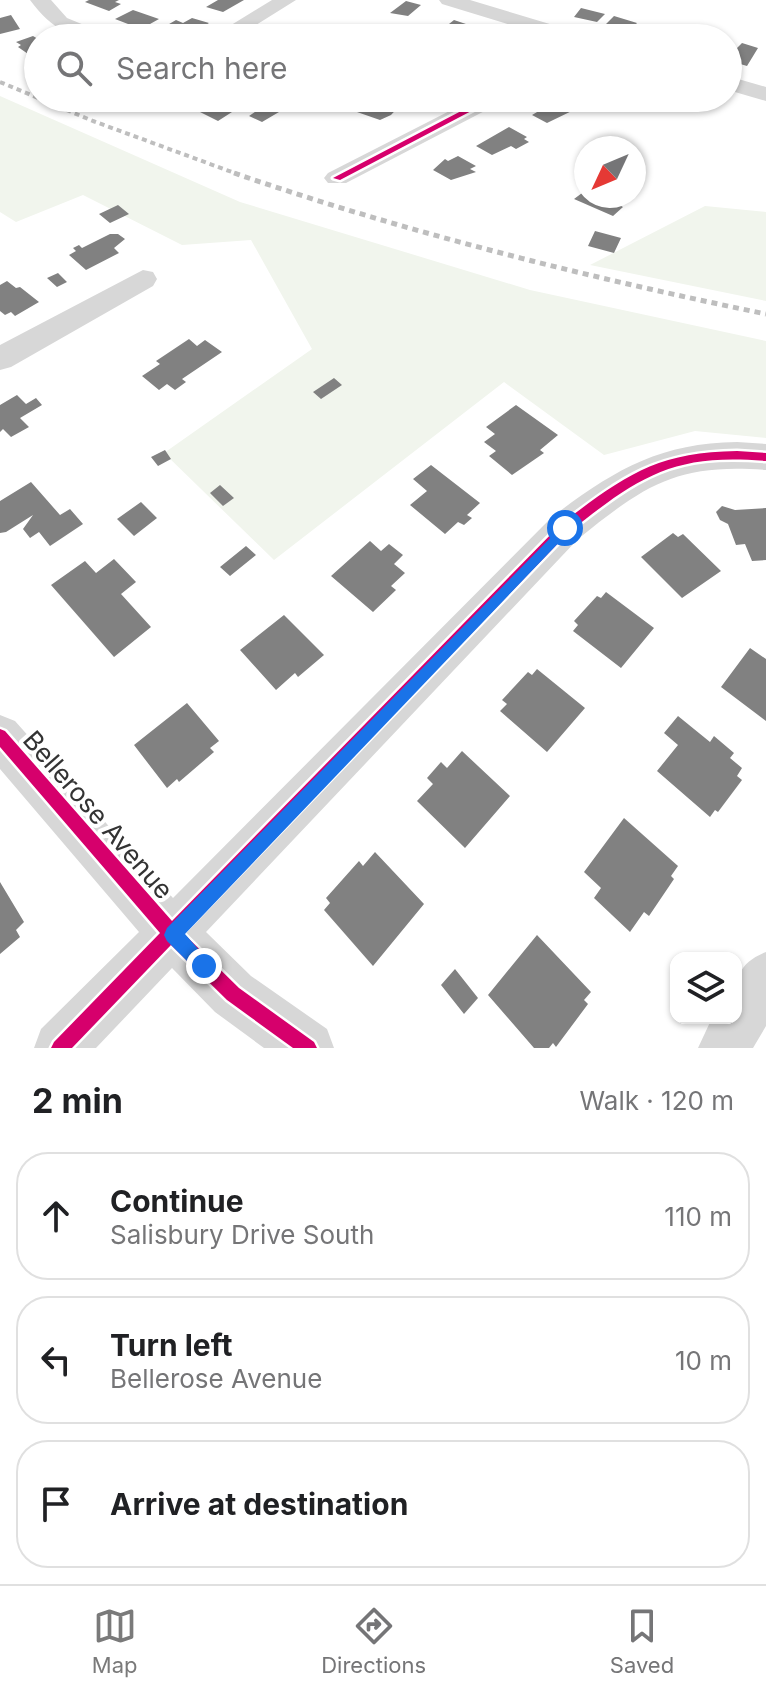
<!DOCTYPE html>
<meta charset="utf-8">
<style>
body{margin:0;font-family:Inter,sans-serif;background:#f2f2f2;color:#202124}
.controls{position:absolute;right:24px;bottom:24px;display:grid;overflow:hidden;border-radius:16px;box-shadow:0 2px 6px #0004}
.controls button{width:72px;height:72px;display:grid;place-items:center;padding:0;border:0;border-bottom:2px solid #e0e0e0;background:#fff;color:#202124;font:40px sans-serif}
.compass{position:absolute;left:574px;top:136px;width:72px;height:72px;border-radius:50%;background:#fff;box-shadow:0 2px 6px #0004;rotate:226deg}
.stop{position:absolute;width:24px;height:24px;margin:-18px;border:6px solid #1a73e8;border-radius:50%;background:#fff}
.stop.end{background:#1a73e8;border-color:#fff;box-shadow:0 2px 8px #0008}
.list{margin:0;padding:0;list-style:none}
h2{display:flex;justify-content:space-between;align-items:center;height:104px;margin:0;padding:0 32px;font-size:34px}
h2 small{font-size:26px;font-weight:400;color:#757577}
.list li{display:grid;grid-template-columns:52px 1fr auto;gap:24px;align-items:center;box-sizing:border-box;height:128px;margin:0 16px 16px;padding:0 16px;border:2px solid #e0e0e0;border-radius:32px}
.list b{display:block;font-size:30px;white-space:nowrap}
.list p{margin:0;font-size:26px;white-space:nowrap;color:#757577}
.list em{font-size:26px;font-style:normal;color:#757577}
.icon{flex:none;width:44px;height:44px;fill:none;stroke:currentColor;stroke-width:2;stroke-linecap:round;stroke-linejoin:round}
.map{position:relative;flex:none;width:766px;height:1048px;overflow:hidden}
.search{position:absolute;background:#fff;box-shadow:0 2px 6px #0004;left:24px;right:24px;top:24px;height:88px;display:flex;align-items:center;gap:20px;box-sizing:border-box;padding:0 28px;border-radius:44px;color:#757577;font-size:30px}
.sheet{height:536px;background:#fff}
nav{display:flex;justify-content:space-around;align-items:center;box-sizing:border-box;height:112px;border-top:2px solid #e0e0e0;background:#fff;font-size:22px;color:#757577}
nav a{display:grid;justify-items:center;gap:4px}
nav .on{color:#7a7a7a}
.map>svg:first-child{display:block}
</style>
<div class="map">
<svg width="766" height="1048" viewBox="0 0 766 1048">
<rect width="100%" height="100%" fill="#fff"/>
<path fill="#f1f5ed" d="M0 96 240 202 530 290 766 341V438L695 431 604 455 504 382 274 560 164 453 312 349 251 240 182 245 83 195 16 222 0 212Z
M705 206 766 212V301L590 265Z"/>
<path fill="#818181" d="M89 0H119L115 2 121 4 109 11 85 2Z
M218 0H244L223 12 206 7Z
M406 1 421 5 408 16 390 13Z
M581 8 605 14 597 22 574 17Z
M133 10 159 19 141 29 115 19Z
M11 15 20 29 0 34V18Z
M614 16 637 23 628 33 604 26Z
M192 18 209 23 186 38 163 36 173 30 164 27 176 20 183 23Z
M454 20 469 25 461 31 477 36H434Z
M655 25 675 31 669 38 647 32Z
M699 27 716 32 713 35 721 38H686Z
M33 36 38 39V53L31 56 18 47 21 45 16 42Z
M742 43 758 48 747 66 730 61 733 58 728 56V47L736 49Z
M368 98H399L405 100 391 115 380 120 357 112Z
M561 98 580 107 547 123 532 115Z
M212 103 232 112 218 121 198 111Z
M267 104 279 112 262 122 249 116Z
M509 127 527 137 524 139 529 142 516 149 511 146 492 155 476 146Z
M458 156 476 166 470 169 476 172 451 180 433 170 445 159 448 161Z
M586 190V196H604L623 207 613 216 574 199Z
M118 205 129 214 110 223 99 214Z
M595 231 621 238 614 253 588 246Z
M110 234H118L125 239 114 248 119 253 86 270 69 255 76 251 73 248 79 245 82 248Z
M58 273 67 282 57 287 47 278Z
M7 281 16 288 20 287 39 302 15 316 11 312 5 315 0 311V285Z
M189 339 197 346 205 340 222 352 182 379 186 382 175 390 167 384 159 390 142 376 160 364 156 361Z
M334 378 342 385 321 399 313 392Z
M17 395 26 404 36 398 42 405 20 418 29 427 11 437 3 429 0 432V405Z
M516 405 558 435 540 450 544 453 512 475 489 456 496 451 484 442 495 434 486 427Z
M165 450 171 459 158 466 151 457Z
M431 465 480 503 467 515 472 518 464 525 458 522 445 534 410 505 427 491 413 479Z
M31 482 60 515 70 509 83 524 50 546 39 532 30 538 23 529 33 515 6 532 0 533V501Z
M220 485 234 498 223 506 210 493Z
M141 502 157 518 134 536 117 519Z
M722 506 735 510 766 508V560L752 561 745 544 736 545 728 524 720 520 716 512Z
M673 533 678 537 683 534 721 571 682 598 641 557Z
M370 541 381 551 389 544 403 555 394 564 405 573 391 586 396 590 373 612 331 576Z
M246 546 256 555 230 576 220 567Z
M114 559 136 582 121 594 151 627 114 657 51 585 85 561 96 573Z
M606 592 654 628 621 668 573 631 578 625 574 621 597 596 601 598Z
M284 615 324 655 298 677 295 673 276 690 240 650Z
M750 648 766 659V721L721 687Z
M537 669 585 708 547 752 500 711 507 704 502 700 528 672 532 675Z
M187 703 219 741 210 748 214 752 179 782 177 779 167 788 134 745Z
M678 716 710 742 714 736 734 753 730 758 742 768 737 776 742 780 718 812 715 810 710 817 657 771 678 745 664 733Z
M462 751 510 796 465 848 417 801 433 784 427 778 441 762 447 768Z
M624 818 678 866 671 876 674 879 649 916 644 912 630 932 594 898 601 888 584 872Z
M375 852 424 904 373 966 324 910 330 903 326 898 359 861 363 866Z
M0 882 24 922 16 930 20 937 0 954Z
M537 935 591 992 584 1000 588 1004 556 1047 553 1043 549 1048H534L488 995Z
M455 969 478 998 464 1014 441 985Z"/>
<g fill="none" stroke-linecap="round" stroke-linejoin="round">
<path fill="#d7d7d7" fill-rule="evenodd" d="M30 0H51L67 18 106 34 109 38C71 38 53 31 30 0Z
M272 0H296L235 38H210Z
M439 0H470L583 34 586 38H554L442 4Z
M728 76 766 87V101L728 90Z
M475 98H503L500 103 346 183H328L324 178 328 173Z
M143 270 153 272 157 279 153 286 11 367 0 370V345Z
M737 442 766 444V470C677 463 645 485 578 539L206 932 251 976 327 1029 334 1048H264L215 1012 172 968 96 1048H34L41 1029 139 932 0 769V715L15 721 173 898 552 517C613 471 658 443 737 442Z
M766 952V1026L753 1048H698L712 1018H736C736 985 732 966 766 952Z"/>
<path stroke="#bebebe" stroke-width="4" stroke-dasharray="5 4" stroke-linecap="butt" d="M0 82 93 121 240 175"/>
<path stroke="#bebebe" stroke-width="5" stroke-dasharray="6 5" stroke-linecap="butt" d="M234 173C408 233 586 277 766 314"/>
<defs>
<path id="cycleway" d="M486 98H496L340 180 333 178Z
M737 451 766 453V461C673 453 640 476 569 532L183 933 239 988 314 1042 317 1048H293L227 1000 171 945 72 1048H51L54 1042 160 933 0 747V729L5 731 172 921 561 524C623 477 655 452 737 451Z"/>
</defs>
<use href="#cycleway" stroke="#fff" stroke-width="5"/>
<use href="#cycleway" fill="#d6006c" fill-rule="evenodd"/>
</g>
<path fill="#1a73e8" d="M565 523 569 525V532L185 934 213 966 211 972 204 975 198 972 167 941 164 935 167 928Z"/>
<g text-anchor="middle" stroke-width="8" stroke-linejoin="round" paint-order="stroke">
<g font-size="26" fill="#333" stroke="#fff">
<text transform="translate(98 815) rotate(49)" y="9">Bellerose Avenue</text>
</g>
</g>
</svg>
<div class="controls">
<button><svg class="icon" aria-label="layers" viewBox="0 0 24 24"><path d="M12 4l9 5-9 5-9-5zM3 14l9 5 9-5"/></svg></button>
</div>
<svg class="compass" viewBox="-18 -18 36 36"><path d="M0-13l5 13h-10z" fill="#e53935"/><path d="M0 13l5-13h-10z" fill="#757577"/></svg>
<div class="stop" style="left:565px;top:528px"></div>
<div class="stop end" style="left:204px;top:966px"></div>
<div class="search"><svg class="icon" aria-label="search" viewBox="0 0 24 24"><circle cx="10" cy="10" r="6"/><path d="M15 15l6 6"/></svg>Search here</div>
</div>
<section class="sheet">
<h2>2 min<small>Walk · 120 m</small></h2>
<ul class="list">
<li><svg class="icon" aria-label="ahead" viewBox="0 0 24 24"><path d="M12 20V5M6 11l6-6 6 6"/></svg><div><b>Continue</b><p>Salisbury Drive South</p></div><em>110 m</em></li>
<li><svg class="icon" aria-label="left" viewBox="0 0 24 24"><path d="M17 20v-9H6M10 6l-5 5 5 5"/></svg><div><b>Turn left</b><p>Bellerose Avenue</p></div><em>10 m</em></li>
<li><svg class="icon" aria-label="arrive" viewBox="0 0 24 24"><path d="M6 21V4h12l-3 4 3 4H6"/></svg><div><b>Arrive at destination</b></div></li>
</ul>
</section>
<nav>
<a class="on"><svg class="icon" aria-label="map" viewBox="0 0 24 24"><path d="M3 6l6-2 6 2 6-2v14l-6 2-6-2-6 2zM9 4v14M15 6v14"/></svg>Map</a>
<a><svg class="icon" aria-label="directions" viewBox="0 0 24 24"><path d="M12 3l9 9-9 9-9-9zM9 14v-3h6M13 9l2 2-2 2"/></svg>Directions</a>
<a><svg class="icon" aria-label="saved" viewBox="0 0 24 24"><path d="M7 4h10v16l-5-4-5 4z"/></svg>Saved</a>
</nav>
